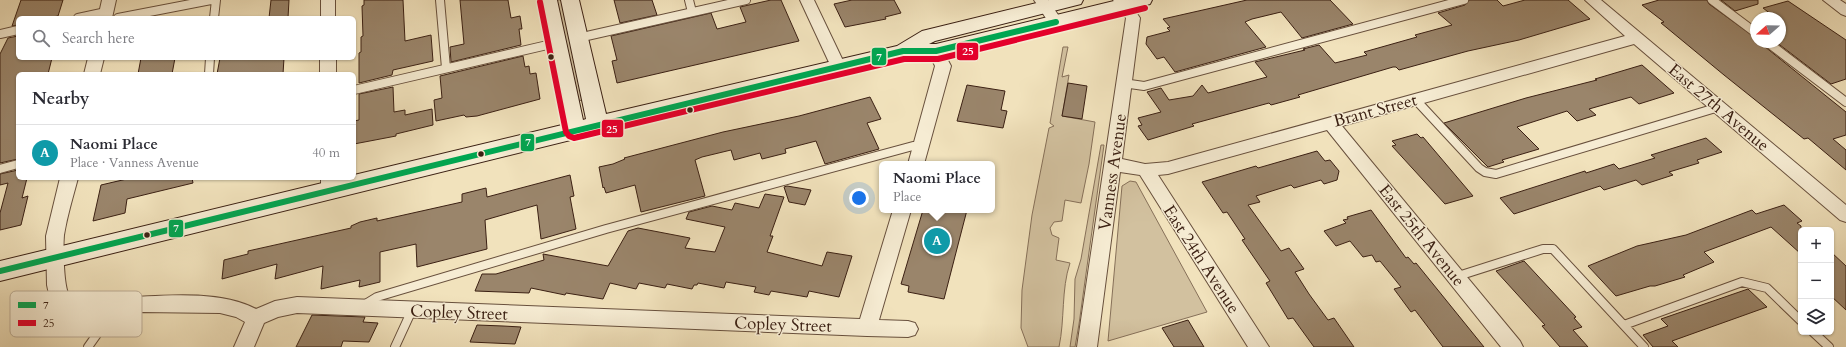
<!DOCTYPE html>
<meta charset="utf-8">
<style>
body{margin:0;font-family:Cardo,serif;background:#f2f2f3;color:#2b2b33}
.controls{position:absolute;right:12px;bottom:12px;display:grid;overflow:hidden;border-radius:6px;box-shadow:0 1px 3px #0004}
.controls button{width:36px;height:36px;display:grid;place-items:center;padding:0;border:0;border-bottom:1px solid #e1e1e2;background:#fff;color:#2b2b33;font:20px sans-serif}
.compass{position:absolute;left:1750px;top:12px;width:36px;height:36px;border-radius:50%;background:#fff;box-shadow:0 1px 3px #0004;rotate:250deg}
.you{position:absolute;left:859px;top:198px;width:14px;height:14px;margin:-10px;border:3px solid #fff;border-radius:50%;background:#1a73e8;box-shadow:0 0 0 6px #1a73e833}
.badge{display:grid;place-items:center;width:26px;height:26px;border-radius:50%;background:#2563eb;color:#fff;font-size:13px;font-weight:700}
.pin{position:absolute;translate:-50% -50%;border:2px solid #fff;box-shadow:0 1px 4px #0006}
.popup{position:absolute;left:879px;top:161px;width:116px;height:52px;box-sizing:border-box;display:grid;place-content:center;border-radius:6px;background:#fff;filter:drop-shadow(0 1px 3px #0005);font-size:13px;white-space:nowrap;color:#7c7c81}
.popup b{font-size:15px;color:#2b2b33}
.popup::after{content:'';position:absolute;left:50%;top:100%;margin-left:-8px;border:8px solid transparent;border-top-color:#fff}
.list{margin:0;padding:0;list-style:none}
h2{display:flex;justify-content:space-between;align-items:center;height:52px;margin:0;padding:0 16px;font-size:17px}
h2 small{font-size:13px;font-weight:400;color:#7c7c81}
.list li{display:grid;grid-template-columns:26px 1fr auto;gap:12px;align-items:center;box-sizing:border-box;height:56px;padding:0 16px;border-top:1px solid #e1e1e2}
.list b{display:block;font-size:15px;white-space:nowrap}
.list p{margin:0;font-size:13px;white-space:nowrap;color:#7c7c81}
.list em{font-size:13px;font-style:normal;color:#7c7c81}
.icon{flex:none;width:22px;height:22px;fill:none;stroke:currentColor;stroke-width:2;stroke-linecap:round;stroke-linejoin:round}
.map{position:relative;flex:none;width:1846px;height:347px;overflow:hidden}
.search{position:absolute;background:#fff;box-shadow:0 1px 3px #0004;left:16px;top:16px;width:340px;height:44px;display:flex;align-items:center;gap:10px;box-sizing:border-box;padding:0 14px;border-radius:6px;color:#7c7c81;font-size:15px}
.panel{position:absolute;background:#fff;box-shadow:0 1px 3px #0004;left:16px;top:72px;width:340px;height:108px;border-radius:6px}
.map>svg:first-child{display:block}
</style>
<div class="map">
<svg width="1846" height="347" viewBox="0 0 1846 347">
<rect width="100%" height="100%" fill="#f1e2bc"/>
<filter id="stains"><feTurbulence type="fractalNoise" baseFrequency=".005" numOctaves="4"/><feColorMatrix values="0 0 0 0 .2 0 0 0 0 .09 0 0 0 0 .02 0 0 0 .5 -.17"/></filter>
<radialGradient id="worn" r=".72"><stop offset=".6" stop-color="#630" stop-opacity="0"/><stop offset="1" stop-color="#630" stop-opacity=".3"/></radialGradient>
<path fill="#d2c19f" stroke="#867059" d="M556 0H565L582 101 579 100Z
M1063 47H1068L1062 77 1069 75 1062 116 1095 122 1089 164 1081 203 1065 200 1062 221 1054 222 1050 228 1052 235 1059 238 1056 260 1070 263C1061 290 1065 319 1059 347H1028L1021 328 1022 290 1032 215 1049 128 1054 126 1050 123Z
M1101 145H1104L1079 324 1075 347H1070L1074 319 1075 279 1081 259Z
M1130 181 1136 182 1207 312 1108 341 1122 186Z"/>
<path fill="#9a856b" stroke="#3b2013" d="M21 0H63L58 16 47 18H18V25L12 26Z
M271 0H289L288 18H269Z
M364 0H403L405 41 431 35 433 61 393 70 392 75 359 83V53L361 52V37L363 36 362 6 364 5Z
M460 0H508L511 18 520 16 522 29H519L521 45 451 62 450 47 464 44Z
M614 0H652L657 15 620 23Z
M771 0H781L799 41 617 83 612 61 617 60 611 36 711 13 717 29 746 22 740 7Z
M852 0H894L901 13 885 17 886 19 845 27 834 4Z
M1247 0H1330L1353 24 1302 38 1281 12 1252 19 1245 22 1266 47 1175 72 1164 57 1157 59 1146 44 1147 37 1170 31 1167 28 1170 27 1163 19Z
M1469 0H1497L1503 6 1525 0H1568L1590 19 1519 40 1468 51 1399 70 1396 67H1393L1298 95 1300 97 1271 105 1269 103 1192 124 1194 126 1148 140 1138 126 1142 125 1138 118 1161 112 1147 92 1161 88 1169 100 1193 96 1202 85 1208 93 1267 77 1255 62 1305 50 1303 49 1319 45 1335 63 1367 55 1364 52 1417 37 1415 35 1452 25 1438 13 1465 5Z
M1659 0H1707L1709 4 1756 38V42H1762L1764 46 1846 112V135L1833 139 1846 150V170L1808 138 1804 139 1724 75 1661 23 1664 22 1642 5Z
M1721 0H1758V4L1735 11Z
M1788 1 1846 40V79L1831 84 1776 42H1780V18H1776L1763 8Z
M18 36V58H52L48 74H18V159L0 163V54L8 38Z
M523 56 525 67 529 66 530 74 536 73 540 99 477 116 466 117 464 115 436 121 434 100 442 98 440 76Z
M141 58H175L172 74H138Z
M220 58H284L283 74H217Z
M1642 65 1674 93 1639 104 1631 97 1589 109 1596 115 1577 121 1567 111 1517 127 1539 149 1502 160 1504 162 1488 167 1444 123 1526 98 1589 82 1597 80 1595 79Z
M1068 83 1087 86 1082 119 1062 116Z
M967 85 1005 91 1001 110 1007 111 1003 128 957 121Z
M393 87 394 112 405 110V115L432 109 433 125 396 134V136L354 144V121L359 120V94Z
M870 97 881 119 867 123 879 149 825 164 816 141 785 149 786 153 762 159 760 153 734 160 731 150 702 157 695 160 705 196 641 212 635 185 606 193 604 187 603 188 599 167 613 164 625 159 624 158 723 132 799 116Z
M1417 134 1421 138 1423 137 1473 196 1445 204 1392 146 1396 145 1392 141Z
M1706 138 1722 152 1697 160 1699 163 1669 172 1673 175 1642 185 1636 180 1604 190 1600 186 1514 214 1500 198 1585 171 1586 173 1614 164 1619 169 1655 158 1651 155Z
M1317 151 1325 161 1330 160 1339 171 1337 180 1324 184 1321 180 1294 188 1291 185 1256 196 1260 202 1248 205 1281 251 1289 248 1304 269 1295 272 1309 294 1328 320 1334 318 1354 347H1314L1293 318 1288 319 1266 283 1270 281 1242 240 1245 239 1227 212 1223 213 1202 182 1256 166 1258 168Z
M18 170V178H27L22 198 28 196 21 225 0 230V213L8 183 0 185V174Z
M570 175 574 196 570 197 576 229 541 239 537 205 485 220 487 249 417 267 416 244 380 252V282L359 287 360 280 321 289 323 266 275 279 277 264 222 279 224 260 248 254V251L351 228V226L360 222 377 218V221L462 202V194L486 188 487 197Z
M131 178H192L193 183 127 199 125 213 93 221 101 185Z
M787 186 811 190 805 205 789 202 784 187Z
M765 194 784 197 770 236H773L767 252 822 266 827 252 852 256 839 297 809 291 807 297 771 291 769 295 754 292 756 287 726 282 724 288 698 283 697 285H694L692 289 667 284 665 288 639 283 636 289 610 283 603 299 566 293 565 295 531 288 529 293 475 291 482 274H496L544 260 543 254 608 266 628 231 638 228 690 238 685 248 715 252 725 227 686 219 689 212 712 206 732 210 735 203 759 208Z
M1784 205 1802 221 1797 223 1801 226V254L1771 227 1704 252 1714 262 1683 275 1685 277 1655 286H1650L1616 296 1588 266 1637 246 1686 235 1752 210 1756 214Z
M923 210H967L944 299 908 292 909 286 901 284Z
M1371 210 1406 258 1408 257 1414 264 1416 263 1484 347H1443L1415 310 1411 312 1394 289 1401 287 1380 261 1376 262 1372 255 1363 257 1350 241 1336 246 1324 231 1346 223 1343 220 1348 219 1347 217Z
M1831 252 1846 266V310L1831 296Z
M1524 261 1576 317 1574 318 1582 327 1573 330 1588 347H1560L1542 326 1545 325 1496 271Z
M1748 289 1767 307 1672 341 1678 347H1653L1643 335 1668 326 1661 319Z
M312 315 365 317 363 322 378 323 369 342 343 341 341 347H296Z
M1188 320 1204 347H1174L1162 328Z
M477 325 503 326 521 327 515 344 470 342Z"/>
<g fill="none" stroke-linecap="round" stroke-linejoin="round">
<defs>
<path id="lane" d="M440 0 446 68
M689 0 692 12
M1712 0 1756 33
M78 18 106 12
M118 18 211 0
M214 18 216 0
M0 34 18 30
M578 38 746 0
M1767 42 1846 102
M209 74 210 58
M1123 83 1144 86 1464 0
M354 90 556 43
M1415 99 1479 168 1485 172 1496 174 1719 107
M0 169 18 164
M1455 277 1543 249H1553L1644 347
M364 305 377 297 606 229 913 146H921
M1624 325 1742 282 1767 288 1801 321
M1813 332 1829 347
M88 347 117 306
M395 347 412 310"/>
<path id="street" d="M102 0H116L112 18H98Z
M321 0H335V18H321Z
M800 0H814L846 67 843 71 838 72 833 71Z
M1034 0H1048L1063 22 1061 26 1056 27 1051 26Z
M1113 0H1128L1140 18 1122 159 1145 164 1168 162 1625 36 1585 0H1601L1846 205V222L1840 220 1634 44 1342 126 1520 341 1523 347H1501L1327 130 1168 174 1158 175 1269 347H1248L1140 175 1120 172 1097 347H1077L1126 18Z
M1823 0H1840L1846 4V16L1841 14Z
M936 46 941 47 951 66 924 164H908L935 66 928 51 931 47Z
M88 58H104L100 74H84Z
M320 58H336V74H320Z
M60 178H78C73 197 67 216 64 235 63 246 63 292 71 298 86 298 102 299 117 298 159 296 218 289 256 309L275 301 297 297 860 319 893 210H911L879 320 908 321 915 323 918 329 915 335 908 337 867 336 297 313 278 317 264 323 254 347H234L245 322 236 317 220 313 141 312 71 314 57 310 50 299 47 285 46 236Z
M321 178H339V190L336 195 330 197 324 195 321 190Z"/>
<path id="secondary" d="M539 0H557L583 120 586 119 561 0H579L606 114 897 46 922 31 1049 0H1083L1081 4 935 41 929 44H936L1118 0H1152L1150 4 1143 6 936 58H903L0 281V261L343 178H354V175L562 125Z"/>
</defs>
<use href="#lane" stroke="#68503d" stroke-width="10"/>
<use href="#street" stroke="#68503d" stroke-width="2"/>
<use href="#secondary" stroke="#3b2013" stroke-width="2"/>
<use href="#lane" stroke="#f6ecd3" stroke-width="8"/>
<use href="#street" fill="#f6ecd3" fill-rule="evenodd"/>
<use href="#secondary" fill="#f6ecd3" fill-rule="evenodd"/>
<defs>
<path id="bus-1" d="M0 271 903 51H936L1056 22"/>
<path id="bus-2" d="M540 2 566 132 569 136 574 138 904 59H938L1145 8"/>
</defs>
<use href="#bus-1" stroke="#f6ecd3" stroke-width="9"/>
<use href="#bus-2" stroke="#f6ecd3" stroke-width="9"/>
<use href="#bus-1" stroke="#00a651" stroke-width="6"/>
<use href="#bus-2" stroke="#e4002b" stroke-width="6"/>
</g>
<g fill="#3b2013" stroke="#f6ecd3" stroke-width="1.5">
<circle cx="551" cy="57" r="3.5"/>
<circle cx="690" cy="110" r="3.5"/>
<circle cx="481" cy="154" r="3.5"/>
<circle cx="147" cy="235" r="3.5"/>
</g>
<g text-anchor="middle" stroke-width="3" stroke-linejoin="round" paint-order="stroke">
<g font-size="17" fill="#3b2013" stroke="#f6ecd3">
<text transform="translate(1719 107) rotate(40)" y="6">East 27th Avenue</text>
<text transform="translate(1375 110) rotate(-15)" y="6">Brant Street</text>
<text transform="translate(1112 172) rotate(-82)" y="6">Vanness Avenue</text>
<text transform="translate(1422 235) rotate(51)" y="6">East 25th Avenue</text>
<text transform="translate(1202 259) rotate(57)" y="6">East 24th Avenue</text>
<text transform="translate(459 312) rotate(2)" y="6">Copley Street</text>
<text transform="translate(783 324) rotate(2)" y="6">Copley Street</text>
</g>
</g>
<rect x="10" y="291" width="132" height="46" rx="6" fill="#f6ecd3" stroke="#beaf99" stroke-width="1"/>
<rect x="18" y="302" width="18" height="6" fill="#00a651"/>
<rect x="18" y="320" width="18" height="6" fill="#e4002b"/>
<g font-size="11" fill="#3b2013">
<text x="43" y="309">7</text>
<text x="43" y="327">25</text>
</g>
<g stroke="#f6ecd3" stroke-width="1.5">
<rect x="956" y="42" width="23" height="19" rx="4" fill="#e4002b"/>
<rect x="871" y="47" width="16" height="19" rx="4" fill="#00a651"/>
<rect x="601" y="119" width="23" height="19" rx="4" fill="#e4002b"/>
<rect x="520" y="133" width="15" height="19" rx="4" fill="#00a651"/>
<rect x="168" y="219" width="16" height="19" rx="4" fill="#00a651"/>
</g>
<g font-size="11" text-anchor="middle" font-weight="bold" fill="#fff">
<text x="968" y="55">25</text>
<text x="879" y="61">7</text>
<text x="612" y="133">25</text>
<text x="528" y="146">7</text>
<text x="176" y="232">7</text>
</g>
<rect width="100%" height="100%" filter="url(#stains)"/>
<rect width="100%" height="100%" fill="url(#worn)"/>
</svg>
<div class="controls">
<button>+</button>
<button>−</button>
<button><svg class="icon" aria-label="layers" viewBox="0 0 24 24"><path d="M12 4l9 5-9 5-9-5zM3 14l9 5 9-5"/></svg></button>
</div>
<svg class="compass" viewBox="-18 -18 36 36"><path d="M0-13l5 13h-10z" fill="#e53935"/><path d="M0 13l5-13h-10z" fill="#7c7c81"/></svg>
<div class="you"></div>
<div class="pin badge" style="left:937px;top:241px;background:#0f9aa8">A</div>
<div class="popup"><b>Naomi Place</b>Place</div>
<div class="search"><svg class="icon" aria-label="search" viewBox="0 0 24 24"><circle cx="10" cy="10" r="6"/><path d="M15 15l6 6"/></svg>Search here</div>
<section class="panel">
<h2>Nearby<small></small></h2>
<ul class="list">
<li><span class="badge" style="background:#0f9aa8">A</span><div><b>Naomi Place</b><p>Place · Vanness Avenue</p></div><em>40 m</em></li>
</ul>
</section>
</div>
